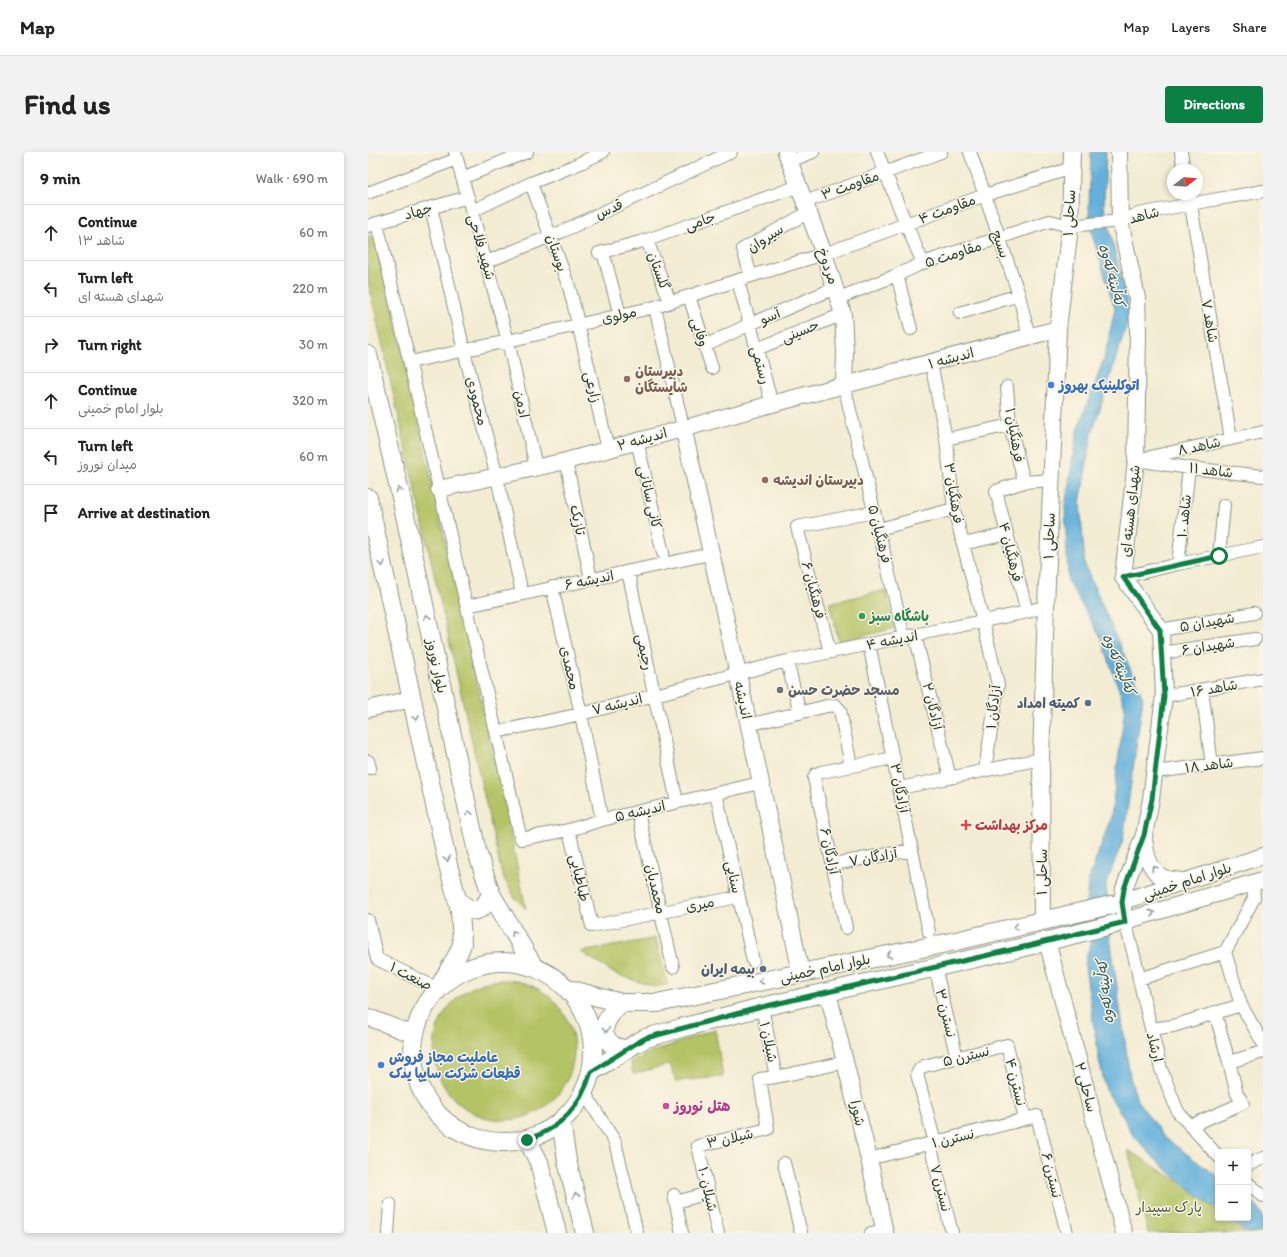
<!DOCTYPE html>
<meta charset="utf-8">
<style>
body{margin:0;font-family:Itim,"Playpen Sans Arabic",sans-serif;background:#f2f2f2;color:#222}
.controls{position:absolute;right:12px;bottom:12px;display:grid;overflow:hidden;border-radius:4px;box-shadow:0 2px 6px #0003}
.controls button{width:36px;height:36px;display:grid;place-items:center;padding:0;border:0;border-bottom:1px solid #e0e0e0;background:#fff;color:#222;font:20px sans-serif}
.compass{position:absolute;left:799px;top:12px;width:36px;height:36px;border-radius:50%;background:#fff;box-shadow:0 2px 6px #0003;rotate:73deg}
.stop{position:absolute;width:12px;height:12px;margin:-9px;border:3px solid #0b8043;border-radius:50%;background:#fff}
.stop.end{background:#0b8043;border-color:#fff;box-shadow:0 1px 4px #0008}
.list{margin:0;padding:0;list-style:none}
h2{display:flex;justify-content:space-between;align-items:center;height:52px;margin:0;padding:0 16px;font-size:17px}
h2 small{font-size:13px;font-weight:400;color:#767676}
.list li{display:grid;grid-template-columns:26px 1fr auto;gap:12px;align-items:center;box-sizing:border-box;height:56px;padding:0 16px;border-top:1px solid #e0e0e0}
.list b{display:block;font-size:15px;white-space:nowrap}
.list p{margin:0;font-size:13px;white-space:nowrap;color:#767676}
.list em{font-size:13px;font-style:normal;color:#767676}
.icon{flex:none;width:22px;height:22px;fill:none;stroke:currentColor;stroke-width:2;stroke-linecap:round;stroke-linejoin:round}
.map{position:relative;flex:none;width:895px;height:1081px;overflow:hidden;border-radius:4px}
header{display:flex;align-items:center;gap:24px;box-sizing:border-box;height:56px;padding:0 20px;background:#fff;border-bottom:1px solid #e0e0e0}
header strong{font-size:19px}
nav{display:flex;gap:22px;margin-inline-start:auto;font-size:14px}
.intro{display:flex;align-items:center;justify-content:space-between;box-sizing:border-box;height:96px;padding:0 24px}
h1{margin:0;font-size:28px}
.button{padding:10px 18px;border-radius:4px;background:#0b8043;color:#fff;font-size:14px;font-weight:700}
main{display:flex;gap:24px;padding:0 24px}
aside{flex:1;background:#fff;border-radius:4px;box-shadow:0 2px 6px #0003}
.map>svg:first-child{display:block}
</style>
<header>
<strong>Map</strong>
<nav><a>Map</a><a>Layers</a><a>Share</a></nav>
</header>
<div class="intro"><h1>Find us</h1><a class="button">Directions</a></div>
<main>
<aside>
<h2>9 min<small>Walk · 690 m</small></h2>
<ul class="list">
<li><svg class="icon" aria-label="ahead" viewBox="0 0 24 24"><path d="M12 20V5M6 11l6-6 6 6"/></svg><div><b>Continue</b><p>شاهد ۱۳</p></div><em>60 m</em></li>
<li><svg class="icon" aria-label="left" viewBox="0 0 24 24"><path d="M17 20v-9H6M10 6l-5 5 5 5"/></svg><div><b>Turn left</b><p>شهدای هسته ای</p></div><em>220 m</em></li>
<li><svg class="icon" aria-label="right" viewBox="0 0 24 24"><path d="M7 20v-9h11M14 6l5 5-5 5"/></svg><div><b>Turn right</b></div><em>30 m</em></li>
<li><svg class="icon" aria-label="ahead" viewBox="0 0 24 24"><path d="M12 20V5M6 11l6-6 6 6"/></svg><div><b>Continue</b><p>بلوار امام خمینی</p></div><em>320 m</em></li>
<li><svg class="icon" aria-label="left" viewBox="0 0 24 24"><path d="M17 20v-9H6M10 6l-5 5 5 5"/></svg><div><b>Turn left</b><p>میدان نوروز</p></div><em>60 m</em></li>
<li><svg class="icon" aria-label="arrive" viewBox="0 0 24 24"><path d="M6 21V4h12l-3 4 3 4H6"/></svg><div><b>Arrive at destination</b></div></li>
</ul>
</aside>
<div class="map">
<svg width="895" height="1081" viewBox="0 0 895 1081">
<rect width="100%" height="100%" fill="#fcf5e5"/>
<filter id="ink" filterUnits="userSpaceOnUse"><feTurbulence type="fractalNoise" baseFrequency=".025" numOctaves="2"/><feDisplacementMap in="SourceGraphic" scale="8" xChannelSelector="R" yChannelSelector="G"/><feConvolveMatrix kernelMatrix="1 2 1 2 8 2 1 2 1" color-interpolation-filters="sRGB"/></filter>
<filter id="wash" filterUnits="userSpaceOnUse"><feTurbulence type="fractalNoise" baseFrequency=".012" numOctaves="4" result="noise"/><feDisplacementMap in="SourceGraphic" scale="16" xChannelSelector="R" yChannelSelector="G"/><feGaussianBlur stdDeviation="0.9" result="paint"/><feColorMatrix in="noise" values="0 0 0 0 0 0 0 0 0 0 0 0 0 0 0 0 0 1.4 0 .05"/><feComposite in="paint" operator="in"/></filter>
<g filter="url(#wash)">
<rect width="100%" height="100%" fill="#f3ecd3"/>
<path fill="#b4c365" stroke="#6a804c" d="M0 83 10 90 140 669 158 757 147 746 134 723 0 129Z
M518 438 527 476 471 490 461 451Z
M288 786 300 833 287 835 247 822 213 800Z
M66 898a70 70 0 1 1 140 0a70 70 0 1 1-140 0Z
M347 877 355 925 319 928 308 930 302 912 265 922 263 910 281 901Z
M760 998 815 1032 850 1059V1066C860 1066 871 1072 877 1081H780Z"/>
<path fill="#63b0dc" stroke="#417688" d="M723 0H738L736 54 762 162 724 282 712 351 717 414 775 546 755 688 738 732 742 785 762 925 769 948 796 985 850 1025V1059L815 1032 790 1010 765 983 754 963 738 938 731 908 717 815 718 803 725 788 718 751 720 730 743 665 757 555 733 486 700 429 697 355 709 279 736 207 747 157 723 79 721 55Z
M880 1047C895 1059 895 1062 895 1081H877L875 1078 859 1066H880Z"/>
</g>
<g filter="url(#ink)">
<g fill="none" stroke-linecap="round" stroke-linejoin="round">
<defs>
<path id="minor" d="M87 0 140 189 168 315
M509 0 538 72 555 111
M602 0 651 143 661 185
M813 0 816 18
M422 9 445 0
M94 26 159 0
M163 31 202 138 240 297
M0 41 89 7
M821 42 863 287
M437 50 573 0
M63 55 96 199 129 325 154 442
M104 59 163 31 208 13 235 0
M9 71 153 687 201 678 234 668 392 631
M0 74 9 71 100 45
M279 88 302 150
M235 100 252 163
M231 101 279 88 431 34
M118 110 193 80 363 0
M529 123 543 177
M383 124 375 97 441 60
M370 129 404 252
M321 144 344 216
M471 146 529 123 555 111 682 69 702 74 752 69 771 62 822 52 895 39
M287 155 315 275
M592 161 651 143
M337 194 382 172 467 136
M389 197 475 162
M42 210 140 189 287 155 383 124 456 102 617 43 704 16
M563 211 578 287 586 357 615 469 630 533 617 618
M476 233 536 485
M639 235 642 273 656 330
M578 287 642 273
M269 289 295 401
M768 308 895 280
M198 309 223 427
M775 309 821 316 895 324
M511 377 586 357
M595 392 639 382
M851 404 856 353
M810 412 821 316
M260 419 309 650
M755 425 810 412 895 395
M184 435 213 562 234 668
M99 454 342 402
M659 460 628 339 656 330 684 328
M793 478 886 461
M547 483 582 626
M501 492 561 780
M462 500 429 375 506 360
M794 501 887 487
M419 509 432 561
M834 538 844 613
M796 544 895 527
M380 573 459 554 467 553 472 558 483 614
M128 580 213 562 419 509 659 460 678 454
M0 609 2 616
M787 620 895 606
M532 636 673 607
M348 641 385 809
M270 660 305 815
M201 678 224 774 370 745
M465 712 544 698
M885 731 886 746 857 800 873 853 895 891
M0 768 9 807 70 837
M757 769 769 815 771 827 793 917 810 960 850 1004
M478 776 446 626 448 622 453 620 526 606
M567 815 589 906
M771 827 857 800
M394 855 408 925 478 910
M847 860 861 910 895 900
M783 877 805 874 873 853
M216 940 247 990 269 1081
M822 974 875 951 869 942 861 910
M567 991 549 922 552 917 556 914 639 893 657 967
M562 992 584 1081
M501 1007 669 964 699 1081
M416 1011 433 1081
M880 1013 895 1006
M880 1031 895 1044
M306 1043 314 1081
M308 1050 341 1041
M20 1081 22 1052
M350 1081 330 994 400 977 392 927 408 925
M503 1081 516 1078"/>
<path id="tertiary" d="M418 0 456 102 475 162 477 200 476 233
M751 0 752 69 769 146 770 178 768 308 755 425 793 478 796 544 783 647 776 683 756 737 754 750 757 769
M315 275 370 522 433 821
M71 337 198 309 404 252 690 177
M0 557 44 547
M776 685C777 700 781 719 796 726 801 728 809 728 814 729
M746 752 895 704
M674 769 673 607 678 454 690 177 702 74 704 0
M747 772 895 728
M679 789 756 1081
M460 841 501 1007 517 1081
M0 865 46 883"/>
<path id="secondary" d="M0 203 33 345 109 700 123 742 166 815
M0 346 80 713 92 758 94 792 90 802 73 832
M90 748C104 763 114 762 123 742
M45 900a90 90 0 1 1 180 0a90 90 0 1 1-180 0Z
M200 837 253 851H289L588 789 743 753
M253 851C241 862 226 881 246 894 250 896 255 897 259 898
M223 920 267 892 278 886 313 876 394 855 660 794 747 772
M193 969 199 1009 217 1081
M159 987 171 1010 189 1081"/>
</defs>
<use href="#minor" stroke="#899484" stroke-width="14"/>
<use href="#tertiary" stroke="#899484" stroke-width="18"/>
<use href="#secondary" stroke="#899484" stroke-width="20"/>
<use href="#minor" stroke="#fff" stroke-width="12"/>
<use href="#tertiary" stroke="#fff" stroke-width="16"/>
<use href="#secondary" stroke="#fff" stroke-width="18"/>
</g>
<defs><path id="oneway-chevron" d="M-2-3.5L2.5 0L-2 3.5" fill="none" stroke-width="1.6" stroke-linecap="round" stroke-linejoin="round"/></defs>
<g stroke="#8f9e9a">
<use href="#oneway-chevron" transform="translate(31 338) rotate(-103)"/>
<use href="#oneway-chevron" transform="translate(14 412) rotate(78)"/>
<use href="#oneway-chevron" transform="translate(59 465) rotate(-102)"/>
<use href="#oneway-chevron" transform="translate(48 566) rotate(78)"/>
<use href="#oneway-chevron" transform="translate(101 661) rotate(-102)"/>
<use href="#oneway-chevron" transform="translate(79 707) rotate(78)"/>
<use href="#oneway-chevron" transform="translate(786 716) rotate(-124)"/>
<use href="#oneway-chevron" transform="translate(784 761) rotate(-17)"/>
<use href="#oneway-chevron" transform="translate(648 775) rotate(167)"/>
<use href="#oneway-chevron" transform="translate(146 781) rotate(-120)"/>
<use href="#oneway-chevron" transform="translate(521 803) rotate(168)"/>
<use href="#oneway-chevron" transform="translate(393 829) rotate(168)"/>
<use href="#oneway-chevron" transform="translate(238 878) rotate(86)"/>
<use href="#oneway-chevron" transform="translate(208 1043) rotate(-104)"/>
</g>
</g>
<g fill="none" stroke-linecap="round" stroke-linejoin="round" filter="url(#ink)">
<path stroke="#0b8043" stroke-width="5" d="M159 988C194 975 212 955 223 920L267 892 278 886 394 855 660 794 757 770 754 750 756 737 776 683 784 647 796 544 792 478 755 425 851 404"/>
</g>
<g fill="#8d6e63" stroke="#fcf5e5" stroke-width="1.5">
<circle cx="259" cy="227" r="4"/>
<circle cx="397" cy="328" r="4"/>
</g>
<g fill="#3f7fe0" stroke="#fcf5e5" stroke-width="1.5">
<circle cx="683" cy="233" r="4"/>
<circle cx="13" cy="913" r="4"/>
</g>
<circle fill="#2e9e5b" stroke="#fcf5e5" stroke-width="1.5" cx="494" cy="464" r="4"/>
<circle fill="#6b7280" stroke="#fcf5e5" stroke-width="1.5" cx="412" cy="538" r="4"/>
<g fill="#5c6f8a" stroke="#fcf5e5" stroke-width="1.5">
<circle cx="720" cy="551" r="4"/>
<circle cx="395" cy="817" r="4"/>
</g>
<path fill="#e0444e" stroke="#fcf5e5" stroke-width="1.5" d="M596 667h4v4h4v4h-4v4h-4v-4h-4v-4h4z"/>
<circle fill="#d1479c" stroke="#fcf5e5" stroke-width="1.5" cx="298" cy="954" r="4"/>
<g text-anchor="middle" stroke-width="3" stroke-linejoin="round" paint-order="stroke">
<g font-size="14" fill="#1f3d34" stroke="#fcf5e5">
<text transform="translate(482 33) rotate(-20)" y="5">مقاومت ۳</text>
<text transform="translate(241 57) rotate(-25)" y="5">قدس</text>
<text transform="translate(579 57) rotate(-20)" y="5">مقاومت ۴</text>
<text transform="translate(50 59) rotate(-16)" y="5">جهاد</text>
<text transform="translate(701 61) rotate(-87)" y="5">ساحلی ۱</text>
<text transform="translate(776 63) rotate(-15)" y="5">شاهد</text>
<text transform="translate(332 69) rotate(-20)" y="5">جامی</text>
<text transform="translate(397 86) rotate(-33)" y="5">سیروان</text>
<text transform="translate(633 92) rotate(71)" y="5">بسیج</text>
<text transform="translate(114 95) rotate(74)" y="5">شهید فلاحی</text>
<text transform="translate(189 101) rotate(71)" y="5">بوستان</text>
<text transform="translate(585 102) rotate(-18)" y="5">مقاومت ۵</text>
<text transform="translate(460 114) rotate(71)" y="5">مردوخ</text>
<text transform="translate(291 119) rotate(70)" y="5">گلستان</text>
<text transform="translate(251 163) rotate(-13)" y="5">مولوی</text>
<text transform="translate(402 164) rotate(-23)" y="5">آسو</text>
<text transform="translate(842 169) rotate(80)" y="5">شاهد ۷</text>
<text transform="translate(432 179) rotate(-22)" y="5">حسینی</text>
<text transform="translate(332 180) rotate(72)" y="5">وفایی</text>
<text transform="translate(583 206) rotate(-15)" y="5">اندیشه ۱</text>
<text transform="translate(393 213) rotate(74)" y="5">رستمی</text>
<text transform="translate(225 235) rotate(77)" y="5">زارعی</text>
<text transform="translate(109 249) rotate(75)" y="5">محمودی</text>
<text transform="translate(154 252) rotate(78)" y="5">ادمن</text>
<text transform="translate(647 283) rotate(80)" y="5">فرهنگیان ۱</text>
<text transform="translate(274 287) rotate(-16)" y="5">اندیشه ۲</text>
<text transform="translate(831 294) rotate(-12)" y="5">شاهد ۸</text>
<text transform="translate(843 318) rotate(7)" y="5">شاهد ۱۱</text>
<text transform="translate(586 341) rotate(81)" y="5">فرهنگیان ۳</text>
<text transform="translate(282 345) rotate(77)" y="5">کانی سانانی</text>
<text transform="translate(762 359) rotate(-84)" y="5">شهدای هسته ای</text>
<text transform="translate(816 364) rotate(-84)" y="5">شاهد ۱۰</text>
<text transform="translate(210 368) rotate(78)" y="5">تازیک</text>
<text transform="translate(512 382) rotate(76)" y="5">فرهنگیان ۵</text>
<text transform="translate(681 384) rotate(-88)" y="5">ساحلی ۱</text>
<text transform="translate(643 400) rotate(76)" y="5">فرهنگیان ۴</text>
<text transform="translate(221 428) rotate(-12)" y="5">اندیشه ۶</text>
<text transform="translate(446 438) rotate(75)" y="5">فرهنگیان ۶</text>
<text transform="translate(839 470) rotate(-10)" y="5">شهیدان ۵</text>
<text transform="translate(524 488) rotate(-11)" y="5">اندیشه ۴</text>
<text transform="translate(840 494) rotate(-9)" y="5">شهیدان ۶</text>
<text transform="translate(277 500) rotate(78)" y="5">رحیمی</text>
<text transform="translate(69 514) rotate(78)" y="5">بلوار نوروز</text>
<text transform="translate(202 516) rotate(77)" y="5">محمدی</text>
<text transform="translate(846 536) rotate(-10)" y="5">شاهد ۱۶</text>
<text transform="translate(375 548) rotate(78)" y="5">اندیشه</text>
<text transform="translate(249 552) rotate(-14)" y="5">اندیشه ۷</text>
<text transform="translate(565 554) rotate(76)" y="5">آزادگان ۲</text>
<text transform="translate(625 555) rotate(-84)" y="5">آزادگان ۱</text>
<text transform="translate(841 613) rotate(-7)" y="5">شاهد ۱۸</text>
<text transform="translate(532 636) rotate(79)" y="5">آزادگان ۳</text>
<text transform="translate(272 659) rotate(-13)" y="5">اندیشه ۵</text>
<text transform="translate(462 699) rotate(78)" y="5">آزادگان ۶</text>
<text transform="translate(505 705) rotate(-10)" y="5">آزادگان ۷</text>
<text transform="translate(674 720) rotate(-90)" y="5">ساحلی ۱</text>
<text transform="translate(366 725) rotate(78)" y="5">سنایی</text>
<text transform="translate(212 726) rotate(77)" y="5">طباطبایی</text>
<text transform="translate(819 729) rotate(-18)" y="5">بلوار امام خمینی</text>
<text transform="translate(288 737) rotate(77)" y="5">محمدیان</text>
<text transform="translate(332 752) rotate(-11)" y="5">میری</text>
<text transform="translate(457 816) rotate(-12)" y="5">بلوار امام خمینی</text>
<text transform="translate(43 824) rotate(27)" y="5">صنعت ۱</text>
<text transform="translate(578 861) rotate(76)" y="5">نسترن ۳</text>
<text transform="translate(401 890) rotate(78)" y="5">شیلان ۱</text>
<text transform="translate(787 895) rotate(76)" y="5">ارشاد</text>
<text transform="translate(598 904) rotate(-14)" y="5">نسترن ۵</text>
<text transform="translate(648 930) rotate(76)" y="5">نسترن ۴</text>
<text transform="translate(718 935) rotate(75)" y="5">ساحلی ۲</text>
<text transform="translate(490 961) rotate(77)" y="5">شورا</text>
<text transform="translate(362 986) rotate(-13)" y="5">شیلان ۳</text>
<text transform="translate(585 986) rotate(-14)" y="5">نسترن ۱</text>
<text transform="translate(684 1023) rotate(76)" y="5">نسترن ۶</text>
<text transform="translate(573 1036) rotate(76)" y="5">نسترن ۷</text>
<text transform="translate(340 1037) rotate(77)" y="5">شیلان ۱۰</text>
</g>
<g font-size="14" font-weight="bold" fill="#785e54" stroke="#fcf5e5" text-anchor="start">
<text x="267" y="224">دبیرستان<tspan x="267" dy="16">شایستگان</tspan></text>
<text x="405" y="333">دبیرستان اندیشه</text>
</g>
<g font-size="14" font-weight="bold" fill="#366cbe" stroke="#fcf5e5" text-anchor="start">
<text x="691" y="238">اتوکلینیک بهروز</text>
<text x="21" y="910">عاملیت مجاز فروش<tspan x="21" dy="16">قطعات شرکت سایپا یدک</tspan></text>
</g>
<g font-size="14" font-weight="bold" fill="#27864d" stroke="#fcf5e5" text-anchor="start">
<text x="502" y="469">باشگاه سبز</text>
</g>
<g font-size="14" font-weight="bold" fill="#5b616d" stroke="#fcf5e5" text-anchor="start">
<text x="420" y="543">مسجد حضرت حسن</text>
</g>
<g font-size="14" font-weight="bold" fill="#4e5e75" stroke="#fcf5e5" text-anchor="end">
<text x="712" y="556">کمیته امداد</text>
<text x="387" y="822">بیمه ایران</text>
</g>
<g font-size="14" font-weight="bold" fill="#be3a42" stroke="#fcf5e5" text-anchor="start">
<text x="607" y="678">مرکز بهداشت</text>
</g>
<g font-size="14" font-weight="bold" fill="#b23c85" stroke="#fcf5e5" text-anchor="start">
<text x="306" y="959">هتل نوروز</text>
</g>
<g font-size="14" fill="#445e40" stroke="#fcf5e5">
<text x="801" y="1060">پارک سپیدار</text>
</g>
<g font-size="15" font-style="italic" fill="#305a5e" stroke="#fcf5e5">
<text transform="translate(744 123) rotate(75)" y="5">کەڵینەکەوە</text>
<text transform="translate(751 512) rotate(68)" y="5">کەڵینەکەوە</text>
<text transform="translate(737 840) rotate(-96)" y="5">کەڵینەکەوە</text>
</g>
</g>
</svg>
<div class="controls">
<button>+</button>
<button>−</button>
</div>
<svg class="compass" viewBox="-18 -18 36 36"><path d="M0-13l5 13h-10z" fill="#e53935"/><path d="M0 13l5-13h-10z" fill="#767676"/></svg>
<div class="stop" style="left:851px;top:404px"></div>
<div class="stop end" style="left:159px;top:988px"></div>
</div>
</main>
